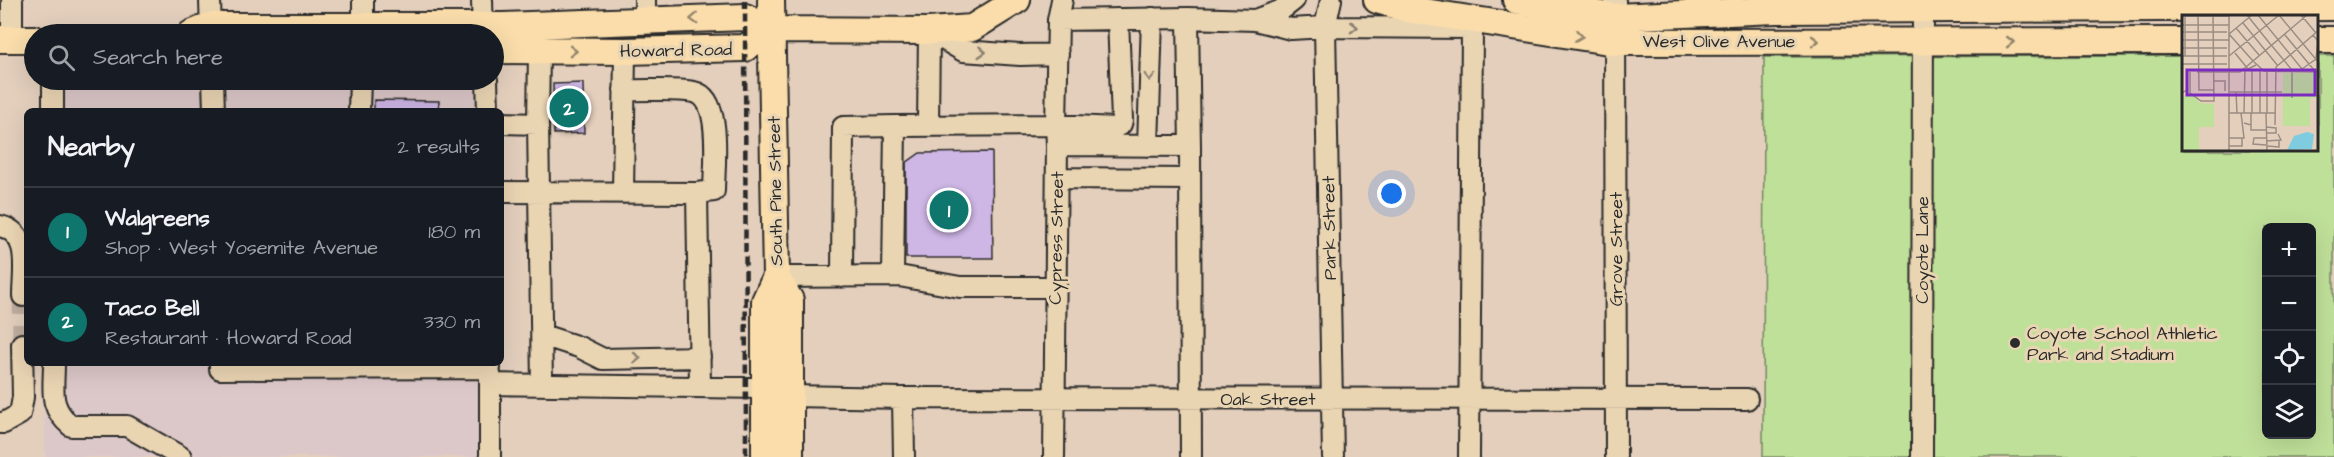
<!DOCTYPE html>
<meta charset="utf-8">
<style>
body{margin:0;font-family:"Architects Daughter",sans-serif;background:#242831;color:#f1f3f6}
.controls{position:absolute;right:18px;bottom:18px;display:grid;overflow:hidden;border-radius:9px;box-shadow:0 6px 24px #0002}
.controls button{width:54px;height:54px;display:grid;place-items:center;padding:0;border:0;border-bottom:2px solid #363941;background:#171b24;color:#f1f3f6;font:30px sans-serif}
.you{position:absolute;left:1392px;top:194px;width:21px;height:21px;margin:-15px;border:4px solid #fff;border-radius:50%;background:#1a73e8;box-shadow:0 0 0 9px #1a73e833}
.badge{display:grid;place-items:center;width:39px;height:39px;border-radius:50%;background:#0f766e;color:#fff;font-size:20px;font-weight:700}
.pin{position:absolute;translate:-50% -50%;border:3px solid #fff;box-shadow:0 2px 6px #0006}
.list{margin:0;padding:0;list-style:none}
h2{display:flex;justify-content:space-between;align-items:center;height:78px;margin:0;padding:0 24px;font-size:26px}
h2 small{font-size:20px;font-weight:400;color:#9ea1a6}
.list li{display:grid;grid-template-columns:39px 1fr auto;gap:18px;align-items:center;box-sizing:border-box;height:90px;padding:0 24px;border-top:2px solid #363941}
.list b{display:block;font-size:22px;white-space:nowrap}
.list p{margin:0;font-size:20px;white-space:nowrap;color:#9ea1a6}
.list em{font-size:20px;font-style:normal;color:#9ea1a6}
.icon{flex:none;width:33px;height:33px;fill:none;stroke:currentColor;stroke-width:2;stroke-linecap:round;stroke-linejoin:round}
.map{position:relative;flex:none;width:2334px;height:457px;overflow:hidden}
.search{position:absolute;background:#171b24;box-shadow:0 6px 24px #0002;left:24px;top:24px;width:480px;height:66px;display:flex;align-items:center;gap:15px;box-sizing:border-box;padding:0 21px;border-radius:33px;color:#9ea1a6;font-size:22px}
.panel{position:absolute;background:#171b24;box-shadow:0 6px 24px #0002;left:24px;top:108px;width:480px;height:258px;border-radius:9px}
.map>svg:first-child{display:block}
</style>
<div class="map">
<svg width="2334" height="457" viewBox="0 0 2334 457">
<rect width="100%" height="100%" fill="#e4cfbd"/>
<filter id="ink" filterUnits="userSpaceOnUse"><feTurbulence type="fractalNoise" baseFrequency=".0167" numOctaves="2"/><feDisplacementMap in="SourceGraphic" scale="12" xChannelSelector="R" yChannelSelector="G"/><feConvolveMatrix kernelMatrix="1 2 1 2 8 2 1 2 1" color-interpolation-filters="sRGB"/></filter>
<g filter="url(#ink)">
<path fill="#ddc8c9" d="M44 80H475L476 111H44Z
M44 363H481L483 457H45Z"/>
<path fill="#bfe099" stroke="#758662" stroke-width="1.5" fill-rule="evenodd" d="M2184 56V150H2318V56H2334V457H1763L1764 57ZM2266 228H2312V434H2266Z"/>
<path fill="#ceb6e5" stroke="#2b2b2b" stroke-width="1.5" d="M583 83 584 133 554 134 553 84Z
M374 100 439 101 438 111H374Z
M992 152 993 258H906V163L920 153Z"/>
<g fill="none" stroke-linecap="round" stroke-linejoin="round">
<path stroke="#bfaea0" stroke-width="20" stroke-dasharray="20 10" stroke-linecap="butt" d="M22 344 23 296"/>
<defs>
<path id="minor" d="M12 0V39
M210 0 211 34
M482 0 483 34
M645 0V20
M1331 0 1325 27 1333 457
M1615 0 1616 457
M1188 18 1190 148 1191 457
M1058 20 1188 18 1255 20 1291 29 1325 27 1471 28
M1255 20 1280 11 1294 0
M363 26V0
M53 80V111
M213 80 214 111
M487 80 488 111
M624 90C645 91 675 88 694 92 723 98 714 168 714 191L697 193
M359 111 360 80
M501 123 538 124 542 385
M538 124 539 51
M928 126 929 31 963 51 1020 55 1058 54
M1057 145 1190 146
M1148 146 1152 18
M1057 178 1190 179
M501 192 697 193 700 386
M623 193 625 51
M0 226C32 233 23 272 23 296
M893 276 895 126 1056 125 1114 128 1121 124 1122 120 1118 19
M776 277 899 276 960 287H1056
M842 277 843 127 895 126
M542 335 579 347 603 359 700 357
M54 363C54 391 48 406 71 426H127L181 457
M220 363V369L490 368
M490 373V457
M490 384 765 388
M790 396 903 398 1747 399
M903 398 904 457
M0 423H4L20 414 23 397 22 344
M1054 457 1057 145 1056 125 1058 20 1062 0
M1469 457 1472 28
M1922 457 1923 0"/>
<path id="major" d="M1377 0 1412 10 1615 42 2184 41
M1516 0 1614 17 1776 10 2334 7
M191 34 210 26H503L745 17 771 30 929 31 972 28 1017 0
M0 39H34
M2318 40H2334
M494 50 625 51 745 48 771 30
M776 277 790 300V457
M765 457V301L776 277 771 0"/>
</defs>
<use href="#minor" stroke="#2b2b2b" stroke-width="24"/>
<use href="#major" stroke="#2b2b2b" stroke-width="30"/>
<use href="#minor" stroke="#ead5b3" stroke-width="20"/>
<use href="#major" stroke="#faddab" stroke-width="26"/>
<path stroke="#2b2b2b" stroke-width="4.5" stroke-dasharray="9 4.5" stroke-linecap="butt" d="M745 0 746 457"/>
</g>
<defs><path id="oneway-chevron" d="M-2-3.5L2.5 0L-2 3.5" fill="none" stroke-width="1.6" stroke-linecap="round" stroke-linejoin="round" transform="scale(1.5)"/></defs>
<g stroke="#92846b">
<use href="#oneway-chevron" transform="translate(694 19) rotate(178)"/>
<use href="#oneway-chevron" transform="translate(1579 36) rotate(8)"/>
<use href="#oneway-chevron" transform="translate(1815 41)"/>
<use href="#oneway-chevron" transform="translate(2010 42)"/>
<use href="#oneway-chevron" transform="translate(573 51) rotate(1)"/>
</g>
<g stroke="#8a806f">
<use href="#oneway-chevron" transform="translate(1354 27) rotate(1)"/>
<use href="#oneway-chevron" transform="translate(982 52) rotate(4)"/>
<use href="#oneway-chevron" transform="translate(1150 77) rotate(91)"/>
<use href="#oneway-chevron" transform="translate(637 358) rotate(-1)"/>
</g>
</g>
<circle fill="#2b2b2b" stroke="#ead5b3" stroke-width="2" cx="2015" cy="343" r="6"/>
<g text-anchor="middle" stroke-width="6" stroke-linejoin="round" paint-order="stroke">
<g font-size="18" fill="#2b2b2b" stroke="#ead5b3">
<text x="1719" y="47">West Olive Avenue</text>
<text transform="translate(676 50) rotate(-1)" y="6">Howard Road</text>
<text transform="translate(775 191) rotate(-91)" y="6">South Pine Street</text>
<text transform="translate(1329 228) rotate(-91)" y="6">Park Street</text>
<text transform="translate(1056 238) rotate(-89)" y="6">Cypress Street</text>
<text transform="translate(1616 249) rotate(-90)" y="6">Grove Street</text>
<text transform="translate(1922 250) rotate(-90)" y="6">Coyote Lane</text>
<text x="1268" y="405">Oak Street</text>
</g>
<g font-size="18" fill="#2b2b2b" stroke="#ead5b3" text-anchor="start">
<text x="2027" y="339">Coyote School Athletic<tspan x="2027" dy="21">Park and Stadium</tspan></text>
</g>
</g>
<g transform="translate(2182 15)">
<rect width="136" height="136" fill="#e4cfbd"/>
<path d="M101 58H136V83H128V111H101ZM0 81H15L17 88 32 89V112H17V136H0Z" fill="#bfe099"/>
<path d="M125 117 132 119 130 134 105 135 112 121Z" fill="#7fcbdf"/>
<path fill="none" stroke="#9a8d83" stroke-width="1.5" d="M3 0V41M16 0 17 75H32M47 0V136M65 0 89 30M70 0 47 19 71 46M76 0 120 54 134 44M97 0 137 48M119 0 134 18M0 1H47M61 8 96 51M0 10H47M54 13 77 40M0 17H45M103 20 132 55M131 20 136 26 134 43M0 25H47M90 31 110 55V83M0 33H45M53 38 66 54 74 50M0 41H45M47 41 97 0M71 46 82 56 137 57M0 49H45M78 54V98M70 56V98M8 57V78L19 86H32L31 0M15 57H58L125 0M32 66H43V76M0 67V78L6 74M48 77H100M54 77 55 98M47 98H93M62 98 63 54M84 98 85 136M85 98V57M62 108 69 110V98M69 110V115H84M93 110 94 52 137 15M84 112 94 113V118H84M47 123H62L59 98M84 123H72L71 129 84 130M84 126 99 125 96 119M47 131H60V123M85 131 97 132V126"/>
<path fill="#7b2cbf" fill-opacity="0.15" stroke="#7b2cbf" stroke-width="3" d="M5 55H133V80H5Z"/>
<rect width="136" height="136" fill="none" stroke="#2b2b2b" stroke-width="3"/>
</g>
</svg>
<div class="controls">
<button>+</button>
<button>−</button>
<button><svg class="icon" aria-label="locate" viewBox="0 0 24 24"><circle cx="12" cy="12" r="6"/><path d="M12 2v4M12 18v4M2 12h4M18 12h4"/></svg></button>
<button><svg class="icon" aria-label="layers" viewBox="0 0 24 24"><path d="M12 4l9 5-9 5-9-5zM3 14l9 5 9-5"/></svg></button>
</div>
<div class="you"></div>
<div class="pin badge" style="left:949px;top:210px">1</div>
<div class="pin badge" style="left:569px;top:108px">2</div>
<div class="search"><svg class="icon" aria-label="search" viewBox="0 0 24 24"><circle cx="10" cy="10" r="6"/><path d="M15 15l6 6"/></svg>Search here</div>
<section class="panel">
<h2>Nearby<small>2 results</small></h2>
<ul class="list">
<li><span class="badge">1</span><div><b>Walgreens</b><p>Shop · West Yosemite Avenue</p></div><em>180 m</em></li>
<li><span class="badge">2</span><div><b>Taco Bell</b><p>Restaurant · Howard Road</p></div><em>330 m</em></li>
</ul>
</section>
</div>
